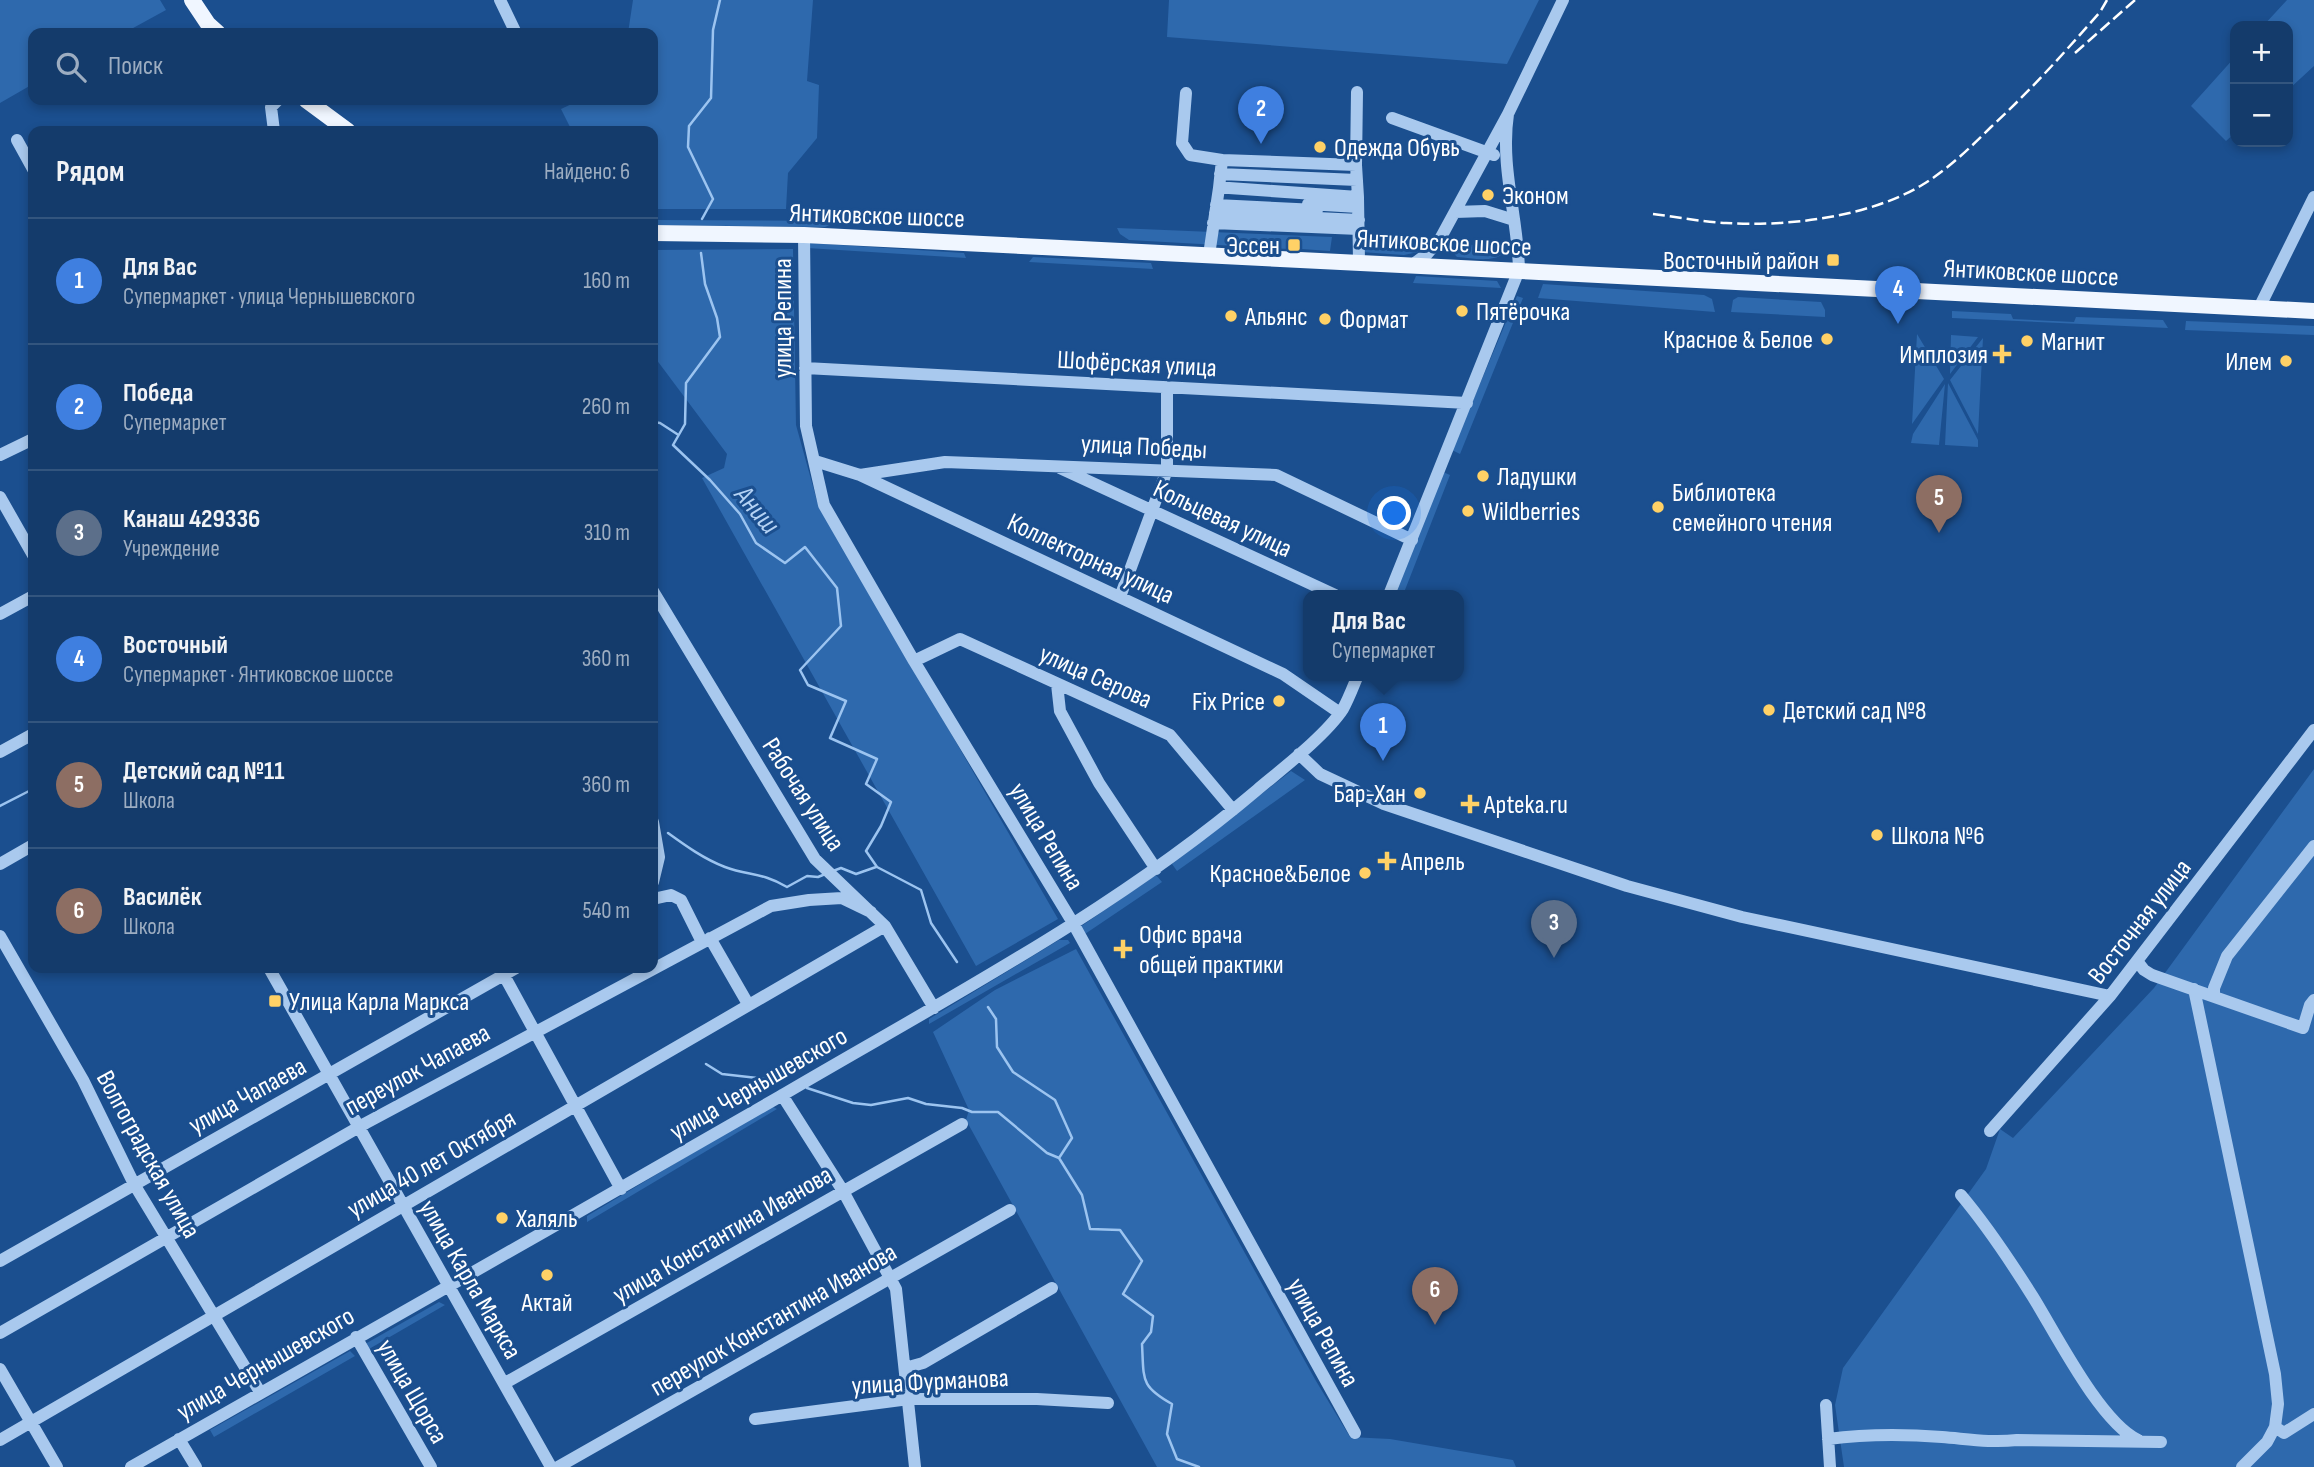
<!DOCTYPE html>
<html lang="ru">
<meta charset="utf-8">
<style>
body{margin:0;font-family:"Sofia Sans Condensed",sans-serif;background:#1d4271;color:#f1f3f6}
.controls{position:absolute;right:21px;top:21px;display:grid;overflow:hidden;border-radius:14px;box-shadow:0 4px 10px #0003}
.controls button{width:63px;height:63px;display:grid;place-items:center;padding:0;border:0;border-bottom:2px solid #33557e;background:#143b6b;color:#f1f3f6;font:35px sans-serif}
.you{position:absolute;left:1395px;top:514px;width:24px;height:24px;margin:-18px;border:5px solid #fff;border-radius:50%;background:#1a73e8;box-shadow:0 0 0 10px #1a73e833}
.badge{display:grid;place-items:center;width:46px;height:46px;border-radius:50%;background:#e69b98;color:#fff;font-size:23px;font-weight:700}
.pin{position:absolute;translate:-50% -58px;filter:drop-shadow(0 2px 4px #0008)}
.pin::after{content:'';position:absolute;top:37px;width:24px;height:21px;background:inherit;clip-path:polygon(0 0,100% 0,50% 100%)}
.popup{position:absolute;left:1303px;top:590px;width:161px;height:91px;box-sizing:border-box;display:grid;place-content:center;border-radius:14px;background:#143b6b;filter:drop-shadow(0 2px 5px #0005);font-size:23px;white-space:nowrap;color:#9dadc1}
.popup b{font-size:26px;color:#f1f3f6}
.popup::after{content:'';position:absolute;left:50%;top:100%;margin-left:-14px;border:14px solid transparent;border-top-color:#143b6b}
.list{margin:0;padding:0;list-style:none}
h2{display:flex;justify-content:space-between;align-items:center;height:91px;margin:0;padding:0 28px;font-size:30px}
h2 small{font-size:23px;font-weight:400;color:#9dadc1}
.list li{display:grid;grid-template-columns:46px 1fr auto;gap:21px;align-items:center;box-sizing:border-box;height:126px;padding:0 28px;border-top:2px solid #33557e}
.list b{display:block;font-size:26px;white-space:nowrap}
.list p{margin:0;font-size:23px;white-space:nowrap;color:#9dadc1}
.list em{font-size:23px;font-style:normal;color:#9dadc1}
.icon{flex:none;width:38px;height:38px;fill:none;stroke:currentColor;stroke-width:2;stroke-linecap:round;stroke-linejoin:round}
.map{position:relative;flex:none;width:2314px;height:1467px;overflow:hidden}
.search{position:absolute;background:#143b6b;box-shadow:0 4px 10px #0003;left:28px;top:28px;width:630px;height:77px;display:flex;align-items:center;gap:18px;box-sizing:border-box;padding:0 24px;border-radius:14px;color:#9dadc1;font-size:26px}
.panel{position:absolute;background:#143b6b;box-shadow:0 4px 10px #0003;left:28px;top:126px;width:630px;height:847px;border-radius:14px}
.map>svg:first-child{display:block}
</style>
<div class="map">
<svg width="2314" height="1467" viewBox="0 0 2314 1467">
<rect width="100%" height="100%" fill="#1b4f8f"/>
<path fill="#2e69ad" d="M0 0H160L166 10 124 33H33V84L0 103Z
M633 0H813L807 81 819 85 817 138 788 173 786 209H653V131H572L561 109 580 100H653V33H628Z
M1169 0H1539L1507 64 1167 37Z
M2287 0H2314V66L2288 90V26H2263Z
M2235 57V133L2226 141 2191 106Z
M653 220 832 221 830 225 825 227 653 225Z
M1117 228 1332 237 1330 251 1301 249 1300 245 1288 244V249L1129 240 1120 234Z
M1361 238 1429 241 1423 251 1404 255 1361 252Z
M809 243 964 253 966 258 807 248Z
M1451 244 1504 246 1509 247C1499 265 1474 258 1457 257L1450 249Z
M793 249 796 425 817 501 1058 919 976 966 702 478 724 468 727 454 653 355V250Z
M1033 257 1151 263 1153 269 1029 262Z
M1416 276 1497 281 1501 288 1413 283Z
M1543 284 1704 295 1712 299 1715 312 1538 298Z
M1517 296 1523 298 1460 454 1452 450Z
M1738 297 1821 302 1825 310V317L1731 312 1733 300Z
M1952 311 2011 314 2013 319 2074 322 2076 317 2163 320 2168 328 1952 318Z
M2186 321 2314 326V335L2185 330Z
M1917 334 1944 379 1912 424Z
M1951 335 1978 337 1950 374Z
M1983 338 1978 434 1950 380Z
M1948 383 1978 440V447L1945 445Z
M1945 384 1939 445 1911 443 1913 434Z
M1443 472 1450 475 1403 595H1394Z
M2314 769V1467H1844L1835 1405 1843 1368 1986 1169 2000 1129 2013 1138 2154 988Z
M1291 771 1305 780 1177 871 1172 864Z
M1156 875 1162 882 1082 936 1080 927Z
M1059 940H1068L1070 943 929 1024V1019Z
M1076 949 1316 1381 1350 1437 1390 1439 1513 1460 1516 1467H1157L966 1120 969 1110 933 1032 995 990Z
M771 1106 777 1109 587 1222V1216Z
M439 1302 445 1305 369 1349 365 1344Z
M350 1351 355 1356 214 1437 210 1430Z"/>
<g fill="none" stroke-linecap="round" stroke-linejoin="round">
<path stroke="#9cc4f0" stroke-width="2.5" d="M702 219 713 199 688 147 689 126 711 98 713 30 720 0
M701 253 705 284 717 318 720 337 686 383 685 424 673 445 710 480 740 514 756 543 785 563 805 547 837 588 841 626 800 670 808 685 846 701 830 738 877 759 866 784 891 802 881 826 866 851 877 867 921 890 931 923 957 962
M653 422 660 423 677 434
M0 806 33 789
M668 833C686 846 704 859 725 867 749 876 762 872 787 887L807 876 818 877 823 875
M833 871 841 868 856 874 876 867
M988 1007 996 1019 997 1047 1013 1072 1055 1100 1072 1138 1059 1158 1082 1195 1090 1229 1120 1230 1142 1261 1123 1294 1153 1316 1151 1332 1142 1344C1144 1380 1140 1386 1172 1404L1167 1434 1177 1459 1199 1467
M706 1064 722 1074 776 1080
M807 1088 853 1103 871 1105 908 1098 926 1104 962 1108 972 1112H998L1047 1153 1059 1158"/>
<path stroke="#a9c9ee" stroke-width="12" d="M500 0 516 33
M1186 93 1182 143 1190 155 1222 160
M1392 118 1494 155
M274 131 271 107 278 100
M17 140 33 169
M1356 165 1357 92
M1220 174 1357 180
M1219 188 1222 160 1356 165 1358 197
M1308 204 1358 207
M1216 205 1317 210
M1455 212 1485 211 1514 220
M1215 213 1359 220
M1213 223 1359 229
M804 235 806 426 824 505 914 661 1073 923 1355 1433
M1209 255 1219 188H1229L1358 197 1359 262
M1412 265 1427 254 1440 239 1508 114 1563 0
M2259 308 2314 197
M805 368 1467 403
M0 455 33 439
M815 461 860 475 1283 674 1340 713
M1060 468 1335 595
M860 475 945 462 1276 475 1412 540
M0 497 33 555
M653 591 815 859 885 926 934 1008
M1389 595 1519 270C1518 218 1500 167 1508 114
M1120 597 1167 470V387
M0 614 33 596
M914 661 960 639 1170 735 1233 810
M1057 684 1060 711 1099 783 1156 869
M0 752 33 734
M1299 754 1320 774 1384 804 1627 886 1742 917 2110 996
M653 822 659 857 653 882
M0 864 33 845
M653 899 671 895 681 900 702 942
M0 936 83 1080 134 1184 260 1392
M710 938 748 1004
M2137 961 2144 970 2152 975 2303 1028 2310 1005 2314 1000
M269 968 551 1467
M500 968 621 1189
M2194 989 2275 1374 2278 1404 2275 1427 2284 1433 2314 1414
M2214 996V988L2227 956 2314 846
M782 1095 843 1191 896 1289 915 1467
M1990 1131 2110 996 2314 730
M1961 1195C1988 1227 2011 1262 2033 1297 2056 1334 2100 1422 2138 1440
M0 1261 516 968
M0 1333 366 1123 771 906 809 900 842 898 871 912
M356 1337 431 1467
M905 1368 923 1363 1052 1288
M0 1369 57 1467
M505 1383 962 1124
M1826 1405 1830 1467
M755 1419 909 1399H1037L1108 1403
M179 1439 196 1467
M1828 1439C1865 1434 1905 1434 1942 1437 1968 1439 1991 1443 2017 1440L2161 1442
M0 1440 885 926
M131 1467C346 1343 564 1222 779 1097 942 1001 1112 913 1257 790 1282 769 1326 735 1343 709 1349 698 1353 687 1358 675
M558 1467 1010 1210
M2242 1467 2267 1442 2275 1427"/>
<path stroke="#f0f6ff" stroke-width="16" d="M192 0 208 24 218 33
M306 100 348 131
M653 233 804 235 2314 311"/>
<path stroke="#fff" stroke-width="2.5" stroke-dasharray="12 5" stroke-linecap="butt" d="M2075 53 2135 0
M1653 214C1677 217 1702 222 1726 223 1787 227 1869 217 1922 185 1947 170 1970 148 1991 127 2030 91 2065 52 2100 12L2107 0"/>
</g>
<g fill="#ffd166" stroke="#1b4f8f" stroke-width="2.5">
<circle cx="1320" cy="147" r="7"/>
<circle cx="1488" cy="195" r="7"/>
<rect x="1287" y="238" width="14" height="14" rx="3.5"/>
<rect x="1826" y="253" width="14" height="14" rx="3.5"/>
<circle cx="1462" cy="311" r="7"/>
<circle cx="1231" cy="316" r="7"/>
<circle cx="1325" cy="319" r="7"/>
<circle cx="1827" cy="339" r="7"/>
<circle cx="2027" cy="341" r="7"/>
<path d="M1998.5 343.5h7v7h7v7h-7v7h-7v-7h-7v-7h7z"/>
<circle cx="2286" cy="361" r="7"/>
<circle cx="1483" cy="476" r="7"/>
<circle cx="1658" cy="507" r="7"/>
<circle cx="1468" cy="511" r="7"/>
<circle cx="1279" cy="701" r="7"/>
<circle cx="1769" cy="710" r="7"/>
<circle cx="1420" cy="793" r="7"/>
<path d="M1466.5 793.5h7v7h7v7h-7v7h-7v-7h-7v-7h7z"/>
<circle cx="1877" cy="835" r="7"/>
<path d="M1383.5 850.5h7v7h7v7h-7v7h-7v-7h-7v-7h7z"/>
<circle cx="1365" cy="873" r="7"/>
<path d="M1119.5 938.5h7v7h7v7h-7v7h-7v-7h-7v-7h7z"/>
<rect x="268" y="994" width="14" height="14" rx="3.5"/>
<circle cx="502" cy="1218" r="7"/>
<circle cx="547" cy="1275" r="7"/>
</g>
<g text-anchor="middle" stroke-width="6" stroke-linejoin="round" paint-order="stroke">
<g font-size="26" fill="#fff" stroke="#1b4f8f" text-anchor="start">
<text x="1334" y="156">Одежда Обувь</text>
<text x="1502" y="204">Эконом</text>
<text x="1280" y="254" text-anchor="end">Эссен</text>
<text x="1819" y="269" text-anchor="end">Восточный район</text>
<text x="1476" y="320">Пятёрочка</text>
<text x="1245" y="325">Альянс</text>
<text x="1339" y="328">Формат</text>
<text x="1813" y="348" text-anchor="end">Красное &amp; Белое</text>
<text x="2041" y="350">Магнит</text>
<text x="1988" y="363" text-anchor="end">Имплозия</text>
<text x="2272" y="370" text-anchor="end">Илем</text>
<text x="1497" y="485">Ладушки</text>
<text x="1672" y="501">Библиотека<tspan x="1672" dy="30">семейного чтения</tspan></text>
<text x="1482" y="520">Wildberries</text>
<text x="1265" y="710" text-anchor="end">Fix Price</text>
<text x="1783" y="719">Детский сад №8</text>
<text x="1406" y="802" text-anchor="end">Бар-Хан</text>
<text x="1484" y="813">Apteka.ru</text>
<text x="1891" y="844">Школа №6</text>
<text x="1401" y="870">Апрель</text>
<text x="1351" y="882" text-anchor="end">Красное&amp;Белое</text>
<text x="1139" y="943">Офис врача<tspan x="1139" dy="30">общей практики</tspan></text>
<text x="289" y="1010">Улица Карла Маркса</text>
<text x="516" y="1227">Халяль</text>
<text x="547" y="1311" text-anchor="middle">Актай</text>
</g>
<g font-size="26" fill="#fff" stroke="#1b4f8f">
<text transform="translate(877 215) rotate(2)" y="9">Янтиковское шоссе</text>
<text transform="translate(1444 242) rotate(3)" y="9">Янтиковское шоссе</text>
<text transform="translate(2031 272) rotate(3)" y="9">Янтиковское шоссе</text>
<text transform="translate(782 318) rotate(-90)" y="9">улица Репина</text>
<text transform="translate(1137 363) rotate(3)" y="9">Шофёрская улица</text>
<text transform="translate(1144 446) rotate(3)" y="9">улица Победы</text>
<text transform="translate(1223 518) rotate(25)" y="9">Кольцевая улица</text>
<text transform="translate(1091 558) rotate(25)" y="9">Коллекторная улица</text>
<text transform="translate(1096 676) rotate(24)" y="9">улица Серова</text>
<text transform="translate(804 794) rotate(57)" y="9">Рабочая улица</text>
<text transform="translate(1047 836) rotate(59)" y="9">улица Репина</text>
<text transform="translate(2139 921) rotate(-52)" y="9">Восточная улица</text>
<text transform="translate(417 1069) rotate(-29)" y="9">переулок Чапаева</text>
<text transform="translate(758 1083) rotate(-30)" y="9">улица Чернышевского</text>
<text transform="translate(247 1095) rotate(-29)" y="9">улица Чапаева</text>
<text transform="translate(149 1154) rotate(61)" y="9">Волгоградская улица</text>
<text transform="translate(431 1163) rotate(-30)" y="9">улица 40 лет Октября</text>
<text transform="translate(722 1234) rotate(-30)" y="9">улица Константина Иванова</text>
<text transform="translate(471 1279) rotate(60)" y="9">улица Карла Маркса</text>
<text transform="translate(773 1319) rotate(-30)" y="9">переулок Константина Иванова</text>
<text transform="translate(1324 1332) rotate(61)" y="9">улица Репина</text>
<text transform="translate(265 1363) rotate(-30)" y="9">улица Чернышевского</text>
<text transform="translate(930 1381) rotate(-3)" y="9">улица Фурманова</text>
<text transform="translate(413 1391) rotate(60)" y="9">улица Щорса</text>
</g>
<g font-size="28" font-style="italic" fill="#b5d3f5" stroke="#1b4f8f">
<text transform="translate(758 509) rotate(50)" y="10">Аниш</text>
</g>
</g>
</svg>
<div class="controls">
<button>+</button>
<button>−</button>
</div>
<div class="you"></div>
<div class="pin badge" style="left:1383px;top:761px;background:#3f7fe0">1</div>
<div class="popup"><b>Для Вас</b>Супермаркет</div>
<div class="pin badge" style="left:1261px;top:144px;background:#3f7fe0">2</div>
<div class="pin badge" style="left:1554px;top:958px;background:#5c6f8a">3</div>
<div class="pin badge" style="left:1898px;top:324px;background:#3f7fe0">4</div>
<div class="pin badge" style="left:1939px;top:533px;background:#8d6e63">5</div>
<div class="pin badge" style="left:1435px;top:1325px;background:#8d6e63">6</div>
<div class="search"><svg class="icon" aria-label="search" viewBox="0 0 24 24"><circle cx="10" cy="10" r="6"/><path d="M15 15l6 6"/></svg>Поиск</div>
<section class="panel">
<h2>Рядом<small>Найдено: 6</small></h2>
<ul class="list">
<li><span class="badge" style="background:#3f7fe0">1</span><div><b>Для Вас</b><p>Супермаркет · улица Чернышевского</p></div><em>160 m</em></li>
<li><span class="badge" style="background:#3f7fe0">2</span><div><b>Победа</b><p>Супермаркет</p></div><em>260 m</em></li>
<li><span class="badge" style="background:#5c6f8a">3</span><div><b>Канаш 429336</b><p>Учреждение</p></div><em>310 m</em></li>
<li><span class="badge" style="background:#3f7fe0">4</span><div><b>Восточный</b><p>Супермаркет · Янтиковское шоссе</p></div><em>360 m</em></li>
<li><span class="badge" style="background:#8d6e63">5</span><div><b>Детский сад №11</b><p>Школа</p></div><em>360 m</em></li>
<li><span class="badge" style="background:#8d6e63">6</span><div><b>Василёк</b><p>Школа</p></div><em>540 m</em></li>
</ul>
</section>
</div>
